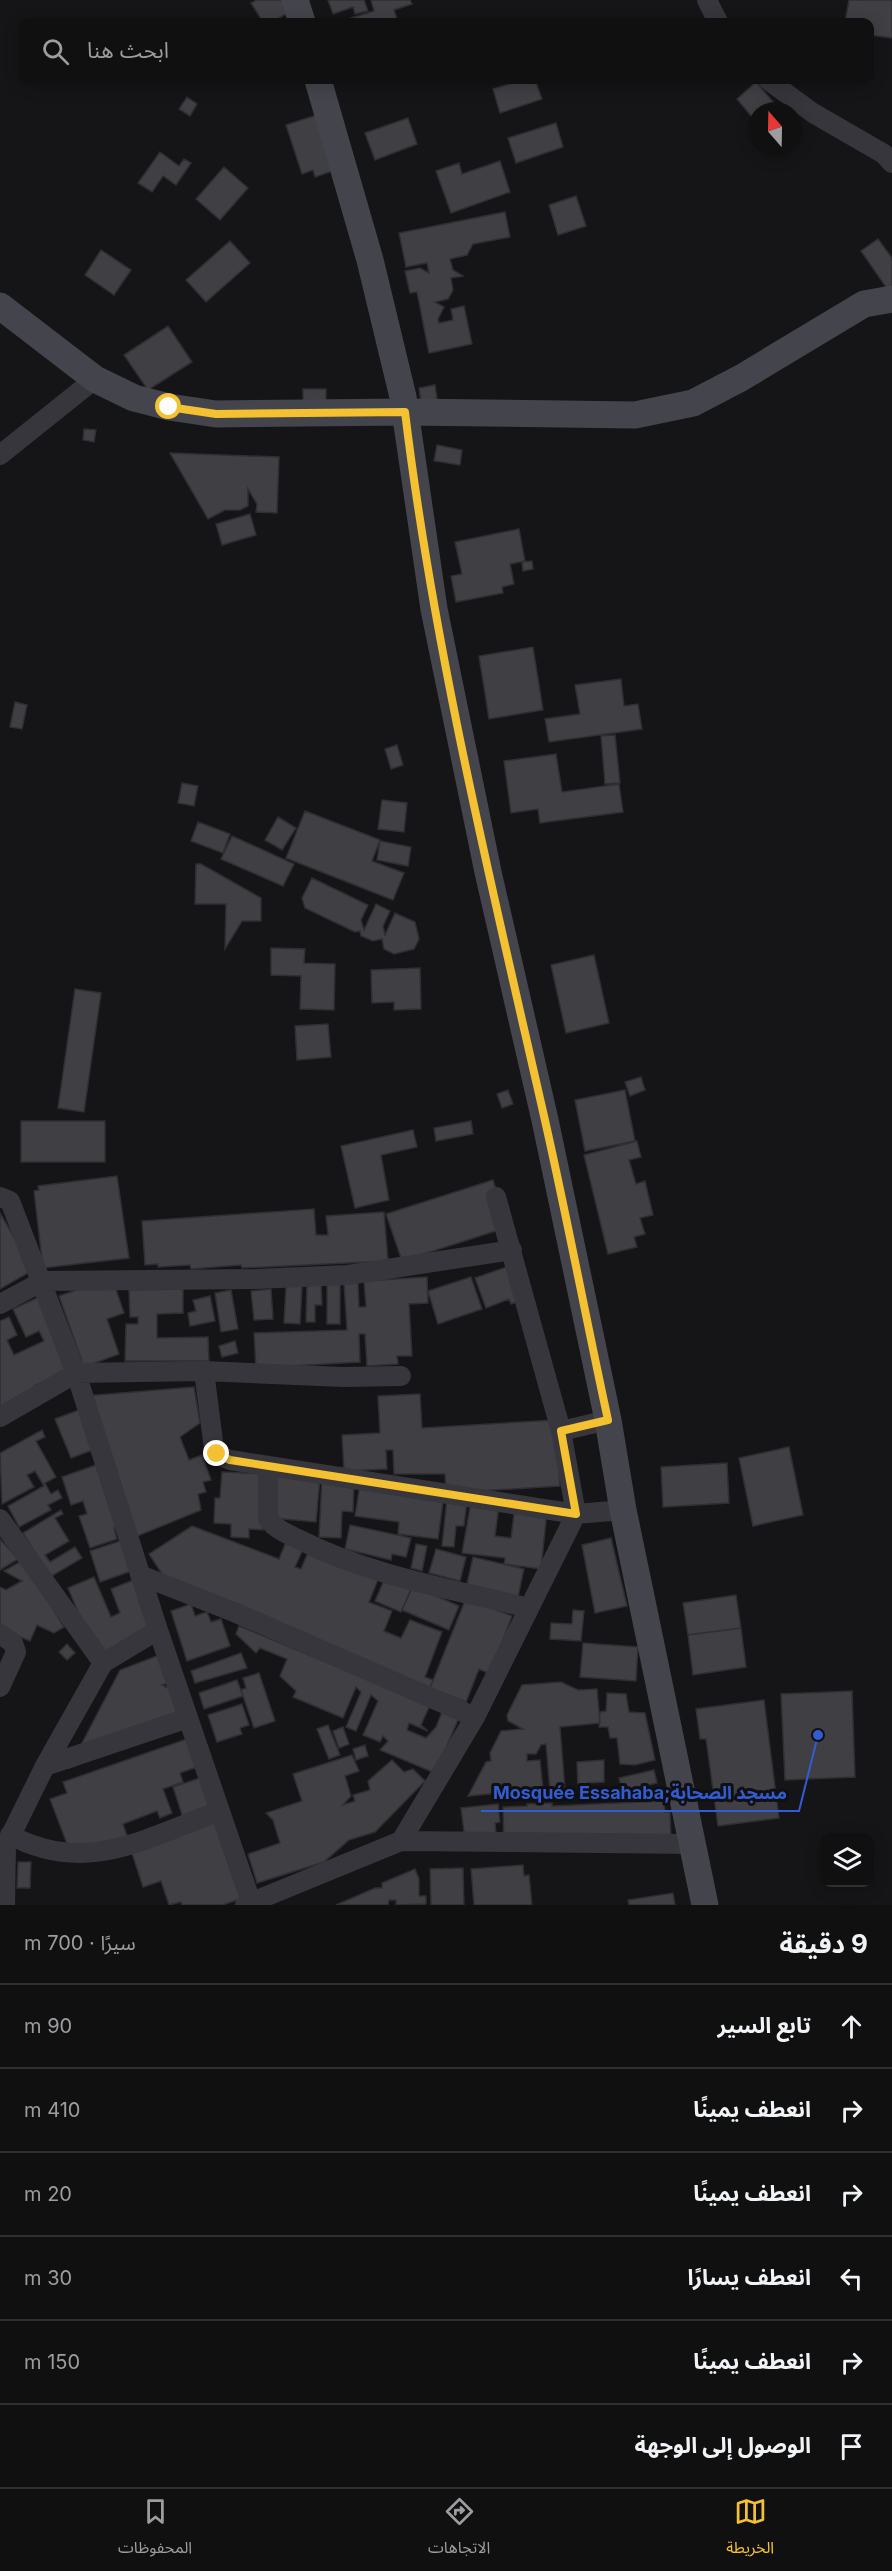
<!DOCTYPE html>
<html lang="ar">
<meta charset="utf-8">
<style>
body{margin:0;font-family:Inter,"Noto Sans Arabic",sans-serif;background:#1e1e1f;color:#f1f3f6;direction:rtl}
.controls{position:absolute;right:18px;bottom:18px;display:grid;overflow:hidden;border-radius:12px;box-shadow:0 3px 15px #0003}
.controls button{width:54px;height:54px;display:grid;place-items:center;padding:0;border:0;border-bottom:2px solid #303031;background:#101011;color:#f1f3f6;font:30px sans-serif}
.compass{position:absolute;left:748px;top:102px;width:54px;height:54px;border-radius:50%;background:#101011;box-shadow:0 3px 15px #0003;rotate:340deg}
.stop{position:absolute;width:18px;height:18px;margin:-14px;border:4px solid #f3c131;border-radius:50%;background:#fff}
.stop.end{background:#f3c131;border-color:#fff;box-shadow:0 2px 6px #0008}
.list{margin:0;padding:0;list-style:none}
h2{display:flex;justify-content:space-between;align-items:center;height:78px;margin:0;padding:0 24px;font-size:26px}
h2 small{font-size:20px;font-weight:400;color:#9c9d9f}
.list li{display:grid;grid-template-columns:39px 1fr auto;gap:18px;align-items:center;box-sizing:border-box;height:84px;padding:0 24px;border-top:2px solid #303031}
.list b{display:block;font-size:22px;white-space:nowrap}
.list em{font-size:20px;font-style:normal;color:#9c9d9f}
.icon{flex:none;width:33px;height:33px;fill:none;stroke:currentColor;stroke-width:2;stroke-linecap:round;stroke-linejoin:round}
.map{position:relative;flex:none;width:892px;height:1905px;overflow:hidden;direction:ltr}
.search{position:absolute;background:#101011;box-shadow:0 3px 15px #0003;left:18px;right:18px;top:18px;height:66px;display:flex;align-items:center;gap:15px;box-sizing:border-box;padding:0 21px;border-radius:12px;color:#9c9d9f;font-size:22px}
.sheet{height:582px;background:#101011}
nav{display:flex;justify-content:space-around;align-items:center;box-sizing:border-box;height:84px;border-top:2px solid #303031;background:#101011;font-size:16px;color:#9c9d9f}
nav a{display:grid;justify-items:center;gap:3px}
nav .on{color:#f3c131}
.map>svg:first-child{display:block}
</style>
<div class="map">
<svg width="892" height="1905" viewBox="0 0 892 1905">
<rect width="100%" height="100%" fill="#151517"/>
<path fill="#3f3f44" stroke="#2f2f33" stroke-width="1.5" d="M257 0H289L295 9 272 22H263L251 3Z
M328 0H364L368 11 355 14 353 7 333 14Z
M371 0H410L412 4 394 10 398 22H338L374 11Z
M849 0H892V38L870 35V22H845Z
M522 80H535L542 99 500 113 493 89Z
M756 82 781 111H757V123L737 99Z
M187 97 197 104 190 116 179 109Z
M323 113 341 168 315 177 313 170 302 174 286 125Z
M408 118 417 144 375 160 365 133Z
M556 123 563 147 516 163 508 138Z
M160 152 179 166 184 159 191 163 176 185 163 176 152 192 138 183Z
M500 161 510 192 451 213 436 171 459 163 462 174Z
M224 167 248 188 220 220 196 199Z
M576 196 586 226 558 235 549 205Z
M505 212 510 237 473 244 467 255 450 259 453 270 463 276 451 278 453 290 448 299 435 302 444 307 438 319 439 323 453 320 451 309 464 306 472 344 429 353 417 292 410 293 405 271 420 268 429 273 427 263 406 267 399 233Z
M878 239 892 258V287L888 290 861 251Z
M230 241 250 263 206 302 186 280Z
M101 250 131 270 114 295 85 275Z
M168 326 192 362 148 390 124 355Z
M435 385 437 399 421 402 419 388Z
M303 389H326V405H303Z
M84 429 96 430 94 442 83 440Z
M437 445 462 450 460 465 434 461Z
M170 453 279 457 277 513 256 512 257 504 248 489V506L240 510H225L208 519Z
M250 514 256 535 222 545 216 524Z
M519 529 525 561 510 564 514 584 502 587 503 593 456 602 451 576 462 574 455 542Z
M532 561 533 569 523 571 522 562Z
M533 647 543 710 489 719 479 656Z
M621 679 624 706 638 704 642 729 549 742 545 719 580 714 575 685Z
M15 702 27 705 22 729 10 727Z
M615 735 620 783 605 784 601 736Z
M397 745 403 765 391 769 385 749Z
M556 754 562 792 619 784 623 812 540 823 538 809 511 813 504 761Z
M182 783 198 786 194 806 178 803Z
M382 800 407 803 404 832 378 829Z
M305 811 380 840 372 861 404 873 393 900 286 858Z
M278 817 296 828 282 850 265 840Z
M198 822 230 834 223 853 191 841Z
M232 836 294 864 283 886 221 859Z
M380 841 411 847 408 866 377 860Z
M196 864H201L261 898V921H242L225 949 226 904H195Z
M312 878 368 905 361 920 364 930 376 904 390 911 383 926 385 935 395 913 415 922 419 939 414 949 394 954 384 949 382 939 373 941 361 936 360 931 355 932 305 908 302 898Z
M271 948 305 949 304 963 335 964 334 1010 300 1009 301 976 271 975Z
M594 955 609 1023 566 1033 551 965Z
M420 968 421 1009 394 1010V1002L372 1003 371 970Z
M75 989 101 993 84 1112 58 1108Z
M328 1024 331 1057 297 1060 295 1026Z
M641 1077 645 1090 630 1096 625 1082Z
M508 1090 513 1104 502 1108 497 1094Z
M625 1090 635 1141 585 1151 575 1100Z
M21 1121H105V1162H21Z
M471 1121 473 1134 436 1141 434 1128Z
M413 1130 417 1147 381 1155 389 1200 355 1208 341 1146Z
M637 1141 641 1157 629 1160 636 1184 645 1181 653 1215 640 1218 645 1234 634 1237 637 1247 608 1254 584 1155Z
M117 1176 129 1258 43 1268 34 1191 39 1190 38 1186Z
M493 1180 508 1227 402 1261 386 1214Z
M314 1209 316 1235H328L326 1216 384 1212 388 1261 242 1268 241 1265 191 1269 190 1265 158 1267V1264L145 1265 142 1221Z
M0 1213 33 1270 0 1289Z
M515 1264 527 1298 511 1304 509 1299 486 1308 475 1278Z
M427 1277 428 1303 409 1304 412 1356H397L398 1364 367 1366 365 1334H359L360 1362 256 1368 254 1333 347 1330 344 1283 358 1282 359 1307H366L364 1281Z
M471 1277 482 1309 438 1324 428 1291Z
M112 1278 124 1313 107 1319 119 1354 84 1367 59 1296Z
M307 1284H321L322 1305H315V1322H306Z
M327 1284H340V1324H327Z
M286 1286H302L300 1324 284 1323Z
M183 1289V1313L157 1314V1338L208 1337 209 1361H125L126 1324H138V1317H130L129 1290Z
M271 1289 273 1319 254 1320 251 1291Z
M231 1290 238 1329 221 1332 215 1293Z
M210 1296 215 1321 190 1326 188 1313 196 1311 193 1300Z
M39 1297 71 1369 34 1386 37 1393 0 1410V1321L9 1317 17 1335 7 1340 14 1355 44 1341 39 1331 26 1337 13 1309Z
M235 1341 238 1353 222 1357 219 1346Z
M194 1387 200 1423 180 1437 189 1460 202 1455 211 1480 203 1482 206 1492 198 1494 201 1510 135 1537 85 1396Z
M420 1394 422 1428 556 1420 560 1486 446 1493 445 1474H394L393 1450H386L387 1469 344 1471 342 1435 380 1433 378 1396Z
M79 1410 95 1449 71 1458 55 1419Z
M42 1430 45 1437 36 1441 56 1477 45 1483 51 1494 58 1490 62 1498 48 1505 51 1510 19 1527 8 1506 44 1486 35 1471 27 1475 34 1487 2 1504 0 1453Z
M789 1447 803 1515 753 1526 739 1458Z
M727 1463 729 1503 663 1507 661 1467Z
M99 1464 121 1526 114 1528 117 1539 90 1548 79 1516 87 1514 83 1501 71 1505 62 1477Z
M222 1472 266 1474 263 1530 249 1529V1538L231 1537V1524L214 1523 215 1498H220Z
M276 1475 320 1478 316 1522 272 1518Z
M322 1479 354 1481 353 1512 342 1511 341 1538 319 1537Z
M360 1484 444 1495 438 1539 398 1534 399 1522 355 1516Z
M447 1498 467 1501 464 1526H456L454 1547 442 1546Z
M471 1502 499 1505 495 1536 511 1538 515 1507 547 1511 541 1569 504 1564 505 1558 462 1553Z
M61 1510 63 1514 55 1518 69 1541 45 1555 50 1562 75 1547 82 1558 50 1577 23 1533Z
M350 1525 411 1538 406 1557 392 1554 391 1560 345 1549Z
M192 1526 279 1559 288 1537 304 1547 295 1567 301 1569 309 1550 379 1577 369 1602 392 1611 384 1631 401 1638 410 1620 442 1632 425 1677 433 1680 430 1688 164 1577 149 1554Z
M611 1538 627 1606 595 1613 582 1545Z
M0 1539 18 1559 0 1570Z
M126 1539 137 1569 100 1582 90 1551Z
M416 1544 427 1546 422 1571 411 1568Z
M436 1549 466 1557 460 1581 429 1573Z
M473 1557 524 1569 518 1597 467 1584Z
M23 1560 64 1627 54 1633 37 1625 30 1641 0 1628V1587L6 1590 22 1581 4 1571Z
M94 1577 111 1617 120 1613 111 1589 136 1579 158 1632 97 1658 68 1588Z
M385 1578 411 1589 401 1612 375 1601Z
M413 1586 459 1606 449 1630 402 1610Z
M736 1595 741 1628 688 1635 683 1603Z
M466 1598 512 1616 490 1674 479 1669 466 1702 430 1688Z
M191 1604 195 1616 207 1612 211 1622 221 1619 230 1646 187 1661 171 1611Z
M573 1610 584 1611 581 1641 550 1639 551 1623 572 1624Z
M239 1626 430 1705 421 1725 428 1731 409 1723 407 1730 426 1738 436 1727 444 1707 458 1720 435 1773 380 1750 388 1741 383 1736 380 1742 363 1735 378 1701 371 1695 356 1731 346 1727 361 1692 356 1687 343 1718 293 1697 296 1691 280 1676 287 1659 260 1648 256 1653 236 1634Z
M741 1628 746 1667 693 1675 688 1635Z
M583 1643 638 1647 636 1681 580 1677Z
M67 1644 75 1653 67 1660 59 1652Z
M241 1653 247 1668 195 1683 191 1671Z
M162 1654 172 1681 162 1685 177 1692 188 1724 69 1768 120 1670Z
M259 1673 275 1721 254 1728 241 1690 246 1688 243 1678Z
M237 1680 243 1696 204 1709 199 1693Z
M561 1682 578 1690 597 1689 600 1723 560 1727 565 1789 550 1791 546 1744 541 1745 536 1754H527V1761L540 1760 543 1789 468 1796 486 1762 491 1761 490 1753 501 1731 523 1729 508 1721 507 1715 522 1685Z
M852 1691 855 1777 785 1780 781 1694Z
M607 1693 626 1694 629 1712 645 1713 655 1760 635 1765 620 1764 617 1738H610L608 1727H599L600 1712 606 1711Z
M764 1700 779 1818 718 1826 706 1739H700L696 1709Z
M242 1704 249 1725 240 1728 242 1734 217 1742 208 1715Z
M328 1725 340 1755 329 1759 317 1729Z
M343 1727 349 1744 339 1748 333 1731Z
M187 1739 197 1767 180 1773 183 1782 163 1789 172 1813 160 1818 157 1811 123 1824 130 1844 72 1857 50 1799 67 1793 63 1782Z
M365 1745 368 1756 356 1760 353 1749Z
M352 1755 359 1771 345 1776 351 1796 343 1805 355 1801 353 1795 370 1790 368 1781 392 1760 404 1772 413 1769 425 1781 375 1832 349 1840 324 1862 257 1883 248 1854 280 1843 273 1820 266 1813 302 1801 293 1774Z
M604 1760V1782L588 1783V1790H578L577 1762Z
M654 1770 657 1783 622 1791 619 1778Z
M206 1776 218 1813 185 1824 173 1787Z
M664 1801 665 1812H670L671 1843 504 1848 503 1807 527 1806V1804L552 1803V1806Z
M498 1804 500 1822 495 1823 497 1845 466 1848 461 1808Z
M217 1821 244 1898 222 1905H182L181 1902 169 1905 161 1881 143 1887 131 1850Z
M18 1862H31L30 1888H17Z
M523 1865 524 1876 529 1875 532 1905H474L471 1869Z
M463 1868 464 1905H431L430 1869Z
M415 1869 419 1879V1896H426V1904L396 1905V1900H389L388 1905H336L375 1888H382V1883Z
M673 1893 675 1905H629L628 1900Z"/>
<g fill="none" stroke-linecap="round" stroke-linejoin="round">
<path stroke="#36363c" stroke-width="20" d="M707 0 718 22
M768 80 813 113 884 154 892 163
M0 455 95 379
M0 1197 10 1201 76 1373 158 1630 251 1902
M0 1304 43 1281 256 1279 348 1275 512 1250
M204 1371 214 1449 220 1456 230 1460 576 1514 623 1510
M0 1417 76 1373 204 1371 343 1377 401 1376
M561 1431 608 1420
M268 1466V1519C274 1528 287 1534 298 1539 370 1576 451 1589 529 1608
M0 1519 103 1663
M140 1575 234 1612 475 1717
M0 1634 13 1643 16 1652 0 1687
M45 1766 188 1718
M10 1835C87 1876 145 1838 220 1811
M401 1841 692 1844
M5 1905 6 1845 45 1766 103 1663 158 1630
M245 1905 401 1841 475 1717 576 1514 561 1431 496 1197"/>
<path stroke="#44454c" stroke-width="27" d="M295 0 302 22
M318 80 370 260 403 397 434 609 488 872 545 1120 608 1420 623 1510 705 1905
M0 306 95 379 134 398 169 407 216 414 405 412 635 415 693 403 741 378 864 304 892 299"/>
</g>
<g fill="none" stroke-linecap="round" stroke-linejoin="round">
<path stroke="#f3c131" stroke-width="8" d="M169 407 216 414 405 412C434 650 491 883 544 1116 567 1217 586 1319 608 1420L561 1431 576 1514 230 1460 217 1454"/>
</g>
<path fill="none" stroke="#325cd3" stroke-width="2" d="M818 1735L799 1811H481"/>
<circle fill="#325cd3" stroke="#101012" stroke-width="2" cx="818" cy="1735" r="6"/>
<g font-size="18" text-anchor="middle" font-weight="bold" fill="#325cd3" stroke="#101012" stroke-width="6" stroke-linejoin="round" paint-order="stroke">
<text x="640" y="1799">Mosquée Essahaba;مسجد الصحابة</text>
</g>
</svg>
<div class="controls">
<button><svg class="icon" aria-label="layers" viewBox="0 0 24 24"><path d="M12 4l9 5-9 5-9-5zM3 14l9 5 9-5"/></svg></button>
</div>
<svg class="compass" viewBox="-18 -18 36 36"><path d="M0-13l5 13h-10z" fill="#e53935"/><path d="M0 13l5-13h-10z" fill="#9c9d9f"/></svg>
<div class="stop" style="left:169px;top:407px"></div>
<div class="stop end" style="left:217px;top:1454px"></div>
<div class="search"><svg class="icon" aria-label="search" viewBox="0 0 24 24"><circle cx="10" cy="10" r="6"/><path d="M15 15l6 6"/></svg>ابحث هنا</div>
</div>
<section class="sheet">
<h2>9 دقيقة<small>سيرًا · 700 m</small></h2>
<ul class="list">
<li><svg class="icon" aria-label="ahead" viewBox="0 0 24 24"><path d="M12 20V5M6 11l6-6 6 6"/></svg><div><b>تابع السير</b></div><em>90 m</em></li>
<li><svg class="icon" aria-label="right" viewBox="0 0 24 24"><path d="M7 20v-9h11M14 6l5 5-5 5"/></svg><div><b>انعطف يمينًا</b></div><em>410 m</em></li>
<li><svg class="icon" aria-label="right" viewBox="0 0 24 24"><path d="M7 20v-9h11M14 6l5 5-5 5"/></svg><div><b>انعطف يمينًا</b></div><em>20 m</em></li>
<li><svg class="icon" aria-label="left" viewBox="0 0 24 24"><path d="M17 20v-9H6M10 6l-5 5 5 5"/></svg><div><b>انعطف يسارًا</b></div><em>30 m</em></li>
<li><svg class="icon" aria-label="right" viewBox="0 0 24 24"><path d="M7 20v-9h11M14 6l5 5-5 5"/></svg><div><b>انعطف يمينًا</b></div><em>150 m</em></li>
<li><svg class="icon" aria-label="arrive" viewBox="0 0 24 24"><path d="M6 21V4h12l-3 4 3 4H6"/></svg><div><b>الوصول إلى الوجهة</b></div></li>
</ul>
</section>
<nav>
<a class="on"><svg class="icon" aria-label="map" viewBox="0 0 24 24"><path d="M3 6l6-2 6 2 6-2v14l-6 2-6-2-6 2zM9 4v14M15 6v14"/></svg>الخريطة</a>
<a><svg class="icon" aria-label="directions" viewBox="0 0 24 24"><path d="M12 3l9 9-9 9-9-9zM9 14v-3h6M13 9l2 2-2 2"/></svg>الاتجاهات</a>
<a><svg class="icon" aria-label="saved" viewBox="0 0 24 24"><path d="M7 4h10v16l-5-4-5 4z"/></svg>المحفوظات</a>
</nav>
